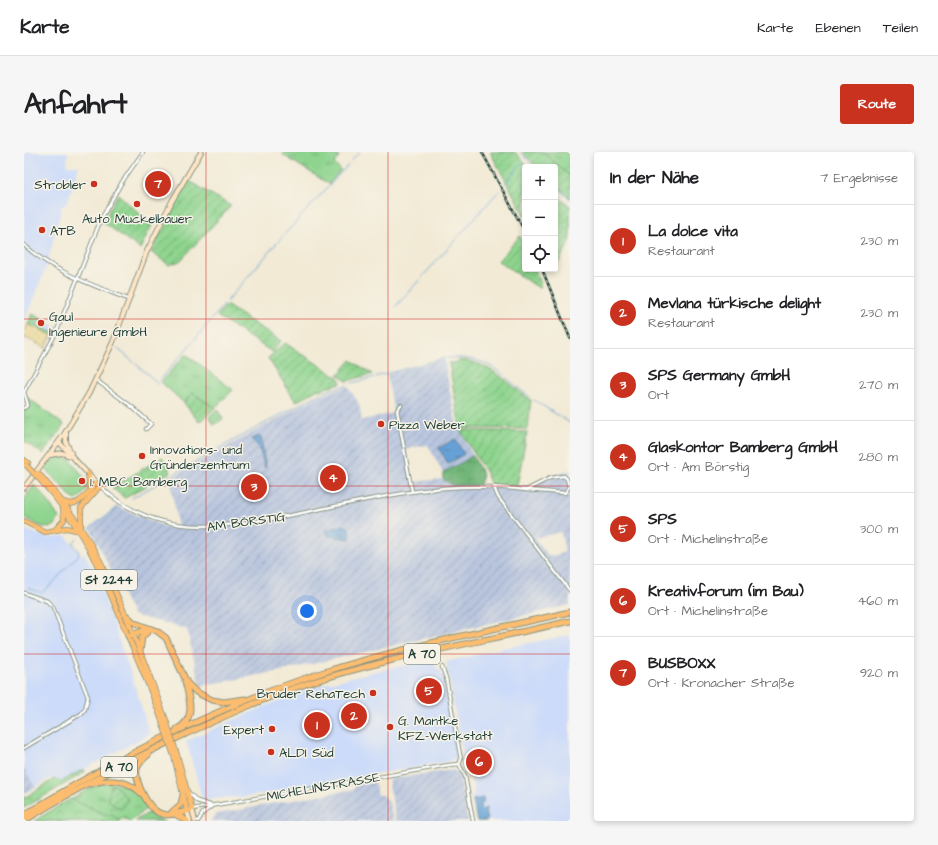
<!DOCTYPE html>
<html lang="de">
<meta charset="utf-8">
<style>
body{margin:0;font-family:"Architects Daughter",sans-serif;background:#f6f6f6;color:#202124}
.controls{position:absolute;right:12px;top:12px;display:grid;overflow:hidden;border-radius:4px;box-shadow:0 2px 6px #0003}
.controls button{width:36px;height:36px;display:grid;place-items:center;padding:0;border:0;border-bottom:1px solid #e0e0e0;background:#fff;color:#202124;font:20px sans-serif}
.you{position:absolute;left:283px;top:459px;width:14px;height:14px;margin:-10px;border:3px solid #fff;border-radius:50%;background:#1a73e8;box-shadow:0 0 0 6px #1a73e833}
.badge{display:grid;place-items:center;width:26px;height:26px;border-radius:50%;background:#c8321e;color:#fff;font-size:13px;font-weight:700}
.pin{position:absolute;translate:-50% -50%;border:2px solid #fff;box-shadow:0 1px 4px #0006}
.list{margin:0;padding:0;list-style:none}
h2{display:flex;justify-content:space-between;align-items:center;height:52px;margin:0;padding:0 16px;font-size:17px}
h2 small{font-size:13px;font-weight:400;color:#757577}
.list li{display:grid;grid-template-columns:26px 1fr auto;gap:12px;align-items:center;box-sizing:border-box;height:72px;padding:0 16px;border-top:1px solid #e0e0e0}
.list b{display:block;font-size:15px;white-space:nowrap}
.list p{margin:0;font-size:13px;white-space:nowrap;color:#757577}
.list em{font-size:13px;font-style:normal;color:#757577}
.icon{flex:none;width:22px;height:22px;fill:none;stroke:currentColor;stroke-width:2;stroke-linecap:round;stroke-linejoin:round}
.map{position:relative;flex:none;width:546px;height:669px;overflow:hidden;border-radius:4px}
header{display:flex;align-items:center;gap:24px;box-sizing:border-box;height:56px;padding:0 20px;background:#fff;border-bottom:1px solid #e0e0e0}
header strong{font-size:19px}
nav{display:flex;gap:22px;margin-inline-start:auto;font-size:14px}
.intro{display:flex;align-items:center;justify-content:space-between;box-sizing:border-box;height:96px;padding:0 24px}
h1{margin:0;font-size:28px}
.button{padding:10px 18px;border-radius:4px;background:#c8321e;color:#fff;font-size:14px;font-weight:700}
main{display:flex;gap:24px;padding:0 24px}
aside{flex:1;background:#fff;border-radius:4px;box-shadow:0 2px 6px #0003}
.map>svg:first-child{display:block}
</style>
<header>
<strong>Karte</strong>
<nav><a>Karte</a><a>Ebenen</a><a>Teilen</a></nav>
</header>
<div class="intro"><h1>Anfahrt</h1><a class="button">Route</a></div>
<main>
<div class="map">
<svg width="546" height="669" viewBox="0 0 546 669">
<defs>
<pattern id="industrial-furrows" width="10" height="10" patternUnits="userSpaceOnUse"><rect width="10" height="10" fill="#b8c5de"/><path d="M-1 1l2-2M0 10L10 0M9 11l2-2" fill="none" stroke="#95a1b5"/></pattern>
<pattern id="grass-tufts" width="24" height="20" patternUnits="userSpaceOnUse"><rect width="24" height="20" fill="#8ed48e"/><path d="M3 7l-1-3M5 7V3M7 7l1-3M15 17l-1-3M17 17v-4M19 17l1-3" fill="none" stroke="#73ad75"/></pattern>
<pattern id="forest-crowns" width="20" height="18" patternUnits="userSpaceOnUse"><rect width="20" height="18" fill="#72b679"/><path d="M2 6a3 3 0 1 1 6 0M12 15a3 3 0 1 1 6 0" fill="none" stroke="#5d9564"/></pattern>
<pattern id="sand-dots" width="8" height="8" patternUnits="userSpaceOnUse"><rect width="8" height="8" fill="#eeda9e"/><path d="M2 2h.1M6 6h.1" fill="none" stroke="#ccbc89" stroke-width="1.8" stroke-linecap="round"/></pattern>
<pattern id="park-crowns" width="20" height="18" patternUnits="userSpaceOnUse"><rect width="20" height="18" fill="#8ed48e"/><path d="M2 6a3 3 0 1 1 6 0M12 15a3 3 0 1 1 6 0" fill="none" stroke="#73ad75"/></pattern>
<pattern id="garden-furrows" width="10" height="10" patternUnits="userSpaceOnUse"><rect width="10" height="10" fill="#8ed48e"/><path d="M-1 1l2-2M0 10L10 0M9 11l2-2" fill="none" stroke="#73ad75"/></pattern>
<pattern id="water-ripples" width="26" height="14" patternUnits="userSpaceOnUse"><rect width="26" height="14" fill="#66a1d6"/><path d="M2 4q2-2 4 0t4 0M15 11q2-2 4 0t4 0" fill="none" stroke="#5384ae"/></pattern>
</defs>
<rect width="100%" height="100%" fill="#f7f3e8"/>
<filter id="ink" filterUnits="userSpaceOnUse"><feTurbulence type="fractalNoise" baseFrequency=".025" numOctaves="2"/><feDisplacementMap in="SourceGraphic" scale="8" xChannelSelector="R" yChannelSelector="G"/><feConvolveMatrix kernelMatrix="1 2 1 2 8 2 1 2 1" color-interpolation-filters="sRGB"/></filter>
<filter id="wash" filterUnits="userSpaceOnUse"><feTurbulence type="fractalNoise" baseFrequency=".012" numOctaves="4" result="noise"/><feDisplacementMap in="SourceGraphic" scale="16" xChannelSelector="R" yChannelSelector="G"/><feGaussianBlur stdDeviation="0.9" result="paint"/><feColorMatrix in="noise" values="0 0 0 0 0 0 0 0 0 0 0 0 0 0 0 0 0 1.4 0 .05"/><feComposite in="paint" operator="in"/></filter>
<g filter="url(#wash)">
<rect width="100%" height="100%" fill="#f2ead5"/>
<path fill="#ccdbf9" d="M0 0H44L43 14H55L43 52 38 54 22 116 0 170Z
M8 162 31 174 28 183 4 172Z
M0 377 24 386 42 384 57 403 60 401 71 421 107 522 126 582 38 629 26 626 0 642Z
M546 483V669H452L447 646 450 641 447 624 442 620 422 510 479 496Z
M410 508 411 514 418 521 434 599 432 605 427 609 216 646 207 645 180 648 178 646 162 589 244 553 301 532 352 519Z"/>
<path fill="url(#industrial-furrows)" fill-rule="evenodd" d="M420 207 432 271 449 304 419 321 404 293 382 297 388 330 419 327 429 333 503 334 546 318V453L262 518 176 534 163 477 109 463 66 376 94 355 142 375 154 376 146 326 291 246 324 234 335 252 338 268 370 261 363 223ZM537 380 541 400 525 405 511 386Z
M0 616 11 635 0 642Z
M429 618 435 622 444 669H372L364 627Z
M351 630 353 643H359L365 650 369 669H186L192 662 330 637V634Z"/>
<path fill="url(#grass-tufts)" stroke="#568861" d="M261 0H307L315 5 310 12 317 18 305 32 259 3Z
M519 0H546V24Z
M162 202 209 238 191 256 168 241 160 251 137 230Z
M3 245 40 273 19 302 0 289V258L5 255Z
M60 617 61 620 0 656V646L30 627 38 629Z
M81 631C101 630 114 639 124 655L107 669 96 666 93 669H12L66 636Z"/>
<path fill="url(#forest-crowns)" stroke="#487a56" d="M449 304 459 323 456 333H429L419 327V321Z"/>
<path fill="url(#sand-dots)" stroke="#868c69" d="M4 172 28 183 22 196 0 185Z"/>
<path fill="url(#park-crowns)" stroke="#568861" d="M46 647 86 664 87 662 97 669H10Z
M124 661 133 667 141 669H111Z"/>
<path fill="url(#garden-furrows)" stroke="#568861" d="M466 0H491L505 15H501V64Z
M498 0H519L546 24V46L531 31V15H513Z
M164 28 207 54 156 109 145 113 127 100Z
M94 42 128 73 116 97 79 70Z
M531 42 546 54V90L531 116Z
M496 84 501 94V117H511L517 135 515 136 474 109Z
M202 153 257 189 248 200 193 164Z
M8 162 20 168H15L13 173 27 180 29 179 28 183 4 172Z
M261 191 315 226 317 231 295 238 294 237 272 250 244 206Z
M327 208 348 222 323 229 314 223Z
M435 208C465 209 484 232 507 248L504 277 436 276 425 211 434 210Z
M168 241 191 256 175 270 160 251Z
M193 257 199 267 190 273 185 265Z
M436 278 503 280 493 334 467 333 462 321Z
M138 305 147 320 101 346 88 336Z
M88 633H92L104 648 96 657 83 647Z"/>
<path fill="#8ed48e" stroke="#568861" d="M39 305 47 308 64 331 62 339 53 348 48 346 20 315 32 306Z
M10 333 21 345 35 366 31 373 26 376 16 374 0 365V348Z"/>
<path fill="url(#water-ripples)" stroke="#426f85" d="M235 284 237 286 242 316H241C236 304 238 295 227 287Z
M431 287 440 302 424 311 415 296Z
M320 373 325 376 326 387 305 384 301 379Z
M459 646 460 651 456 652 457 658 463 656 461 659 463 669H453L449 648Z"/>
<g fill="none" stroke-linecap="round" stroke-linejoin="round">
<path stroke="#66a1d6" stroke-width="1" d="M496 0 511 15
M327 9 336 0
M481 32 499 10
M531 33 546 47
M476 39 478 37
M260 83 324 13
M436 83 473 41
M203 149 258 85
M372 154 434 85
M93 196 134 231 132 233
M424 206C468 204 474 222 506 245
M136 228 200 153
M328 231 421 206
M510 248 546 271
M194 297 297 241 323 233
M108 346 189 300
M65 377 94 354
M4 436 18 441 28 432 55 402 54 398 49 391 53 387"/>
</g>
</g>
<g filter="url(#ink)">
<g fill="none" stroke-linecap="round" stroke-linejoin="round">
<defs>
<path id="street" d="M0 93C30 120 68 133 104 147
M72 228 107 254 127 272 122 277
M0 240 32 181 77 67 98 30 119 0
M0 240 4 253 0 256
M377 253 373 258 388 340
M540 324 543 327 545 335 541 341 502 338 526 326Z
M76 334C132 388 199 376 268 363 308 355 347 346 387 340 425 334 465 333 502 338
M470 335 474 345 546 439
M0 441 23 449 29 455 64 545 61 557 57 562 0 596
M418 515 422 526 437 608 435 612 441 624 449 669
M165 641 173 649 186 653
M168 657 425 613 435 612
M174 669 179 661 188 654"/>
<path id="secondary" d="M42 281V290L47 301
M35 290 74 333
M26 303 38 301 46 304
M0 336 39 284 65 241 89 190 123 99 148 49 177 0
M168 657 171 669
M163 659 166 669"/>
<path id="primary" d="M0 308 4 311
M64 321 66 338
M21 329C82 396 110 484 142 568
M19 331C62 379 80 426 104 484 116 512 128 540 138 569
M40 350C55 357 63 341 72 331
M0 369 21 380 43 376 56 379
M57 374V356L76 334
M31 378 40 368 39 356
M150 604 163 659 168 657 153 603"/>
<path id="highway" d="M101 462 111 471 133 479 142 486 163 531 172 540 188 548 200 550 221 547
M104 484 124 477
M116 499 118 485 127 477
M153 577C173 567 165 546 161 529
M124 603C119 607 115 611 113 617 111 630 123 655 135 661 144 665 154 661 163 659
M67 632C86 626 103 627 118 642
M148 660 157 652 159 643
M151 662 163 669
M0 663C91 607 195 554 297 521 378 495 462 479 546 460
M0 669C49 638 99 612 151 587 194 567 237 547 282 532 368 504 458 490 546 469"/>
</defs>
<use href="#street" stroke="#889484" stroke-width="4.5"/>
<use href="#secondary" stroke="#889484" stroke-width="6"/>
<use href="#primary" stroke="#889484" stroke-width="6"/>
<use href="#highway" stroke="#889484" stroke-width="7"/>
<use href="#street" stroke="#fff" stroke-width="2.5"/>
<use href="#secondary" stroke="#fee5c5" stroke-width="4"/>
<use href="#primary" stroke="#fcbd6f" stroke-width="4.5"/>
<use href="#highway" stroke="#fcbd6f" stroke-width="5"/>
<defs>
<path id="rail" d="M458 0 501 80
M518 117 546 186"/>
</defs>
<use href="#rail" stroke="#1f3d34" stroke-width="2.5"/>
<use href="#rail" stroke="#f7f3e8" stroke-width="1" stroke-dasharray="3" stroke-linecap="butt"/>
<defs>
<path id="primary-bridge" d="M2 313 19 331
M14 321 21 329
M142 568 153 603
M138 569 150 604"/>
</defs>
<use href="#primary-bridge" stroke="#889484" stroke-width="6" stroke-linecap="butt"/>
<use href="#primary-bridge" stroke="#fcbd6f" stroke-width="4.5"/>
</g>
</g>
<path fill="none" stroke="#d62828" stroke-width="1" stroke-opacity="0.55" d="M182 0V669M364 0V669M0 167H546M0 334H546M0 502H546"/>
<g fill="#c8321e" stroke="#f7f3e8" stroke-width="1.5">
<circle cx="70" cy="32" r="4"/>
<circle cx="113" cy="52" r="4"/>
<circle cx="18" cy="78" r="4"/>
<circle cx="17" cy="171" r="4"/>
<circle cx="357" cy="272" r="4"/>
<circle cx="118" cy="304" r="4"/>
<circle cx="58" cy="329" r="4"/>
<circle cx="349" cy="541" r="4"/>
<circle cx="366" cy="575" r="4"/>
<circle cx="248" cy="577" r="4"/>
<circle cx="247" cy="600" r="4"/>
</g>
<g text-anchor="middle" stroke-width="3" stroke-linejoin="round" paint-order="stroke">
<g fill="#f7f3e8" stroke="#60746a" stroke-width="1">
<rect x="57" y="418" width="56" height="20" rx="3"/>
<rect x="380" y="492" width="36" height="20" rx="3"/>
<rect x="77" y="605" width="36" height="20" rx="3"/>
</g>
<g font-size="12" font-weight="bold" fill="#1f3d34">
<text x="85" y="432">St 2244</text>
<text x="398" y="506">A 70</text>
<text x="95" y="619">A 70</text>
</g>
<g font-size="13" fill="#1f3d34" stroke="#f7f3e8" text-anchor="start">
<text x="62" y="37" text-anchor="end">Strobler</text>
<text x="113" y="71" text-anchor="middle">Auto Muckelbauer</text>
<text x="26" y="83">ATB</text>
<text x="25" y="169">Gaul<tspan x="25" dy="15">Ingenieure GmbH</tspan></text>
<text x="365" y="277">Pizza Weber</text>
<text x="126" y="302">Innovations- und<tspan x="126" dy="15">Gründerzentrum</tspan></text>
<text x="66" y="334">1. MBC Bamberg</text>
<text x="341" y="546" text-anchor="end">Bruder RehaTech</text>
<text x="374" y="573">G. Mantke<tspan x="374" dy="15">KFZ-Werkstatt</tspan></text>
<text x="240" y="582" text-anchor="end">Expert</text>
<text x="255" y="605">ALDI Süd</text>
</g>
<g font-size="13" fill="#1f3d34" stroke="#f7f3e8">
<text transform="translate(222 369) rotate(-8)" y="5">AM BÖRSTIG</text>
<text transform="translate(299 634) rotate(-10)" y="5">MICHELINSTRASSE</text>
</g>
</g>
</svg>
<div class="controls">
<button>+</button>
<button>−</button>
<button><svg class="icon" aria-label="locate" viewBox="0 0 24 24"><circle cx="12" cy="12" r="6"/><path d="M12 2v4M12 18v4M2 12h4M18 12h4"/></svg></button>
</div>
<div class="you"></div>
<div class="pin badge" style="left:293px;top:573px">1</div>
<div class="pin badge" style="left:330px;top:564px">2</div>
<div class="pin badge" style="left:230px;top:335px">3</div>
<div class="pin badge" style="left:309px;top:326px">4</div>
<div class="pin badge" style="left:405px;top:539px">5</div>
<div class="pin badge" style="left:455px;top:610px">6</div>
<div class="pin badge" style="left:134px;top:32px">7</div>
</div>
<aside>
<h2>In der Nähe<small>7 Ergebnisse</small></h2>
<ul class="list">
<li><span class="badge">1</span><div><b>La dolce vita</b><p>Restaurant</p></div><em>230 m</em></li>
<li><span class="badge">2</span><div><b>Mevlana türkische delight</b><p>Restaurant</p></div><em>230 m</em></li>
<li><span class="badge">3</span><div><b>SPS Germany GmbH</b><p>Ort</p></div><em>270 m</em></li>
<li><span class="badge">4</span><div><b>Glaskontor Bamberg GmbH</b><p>Ort · Am Börstig</p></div><em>280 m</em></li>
<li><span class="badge">5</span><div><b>SPS</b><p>Ort · Michelinstraße</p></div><em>300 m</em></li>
<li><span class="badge">6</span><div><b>Kreativforum (im Bau)</b><p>Ort · Michelinstraße</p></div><em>460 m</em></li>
<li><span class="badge">7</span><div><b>BUSBOXX</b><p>Ort · Kronacher Straße</p></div><em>920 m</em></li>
</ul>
</aside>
</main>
